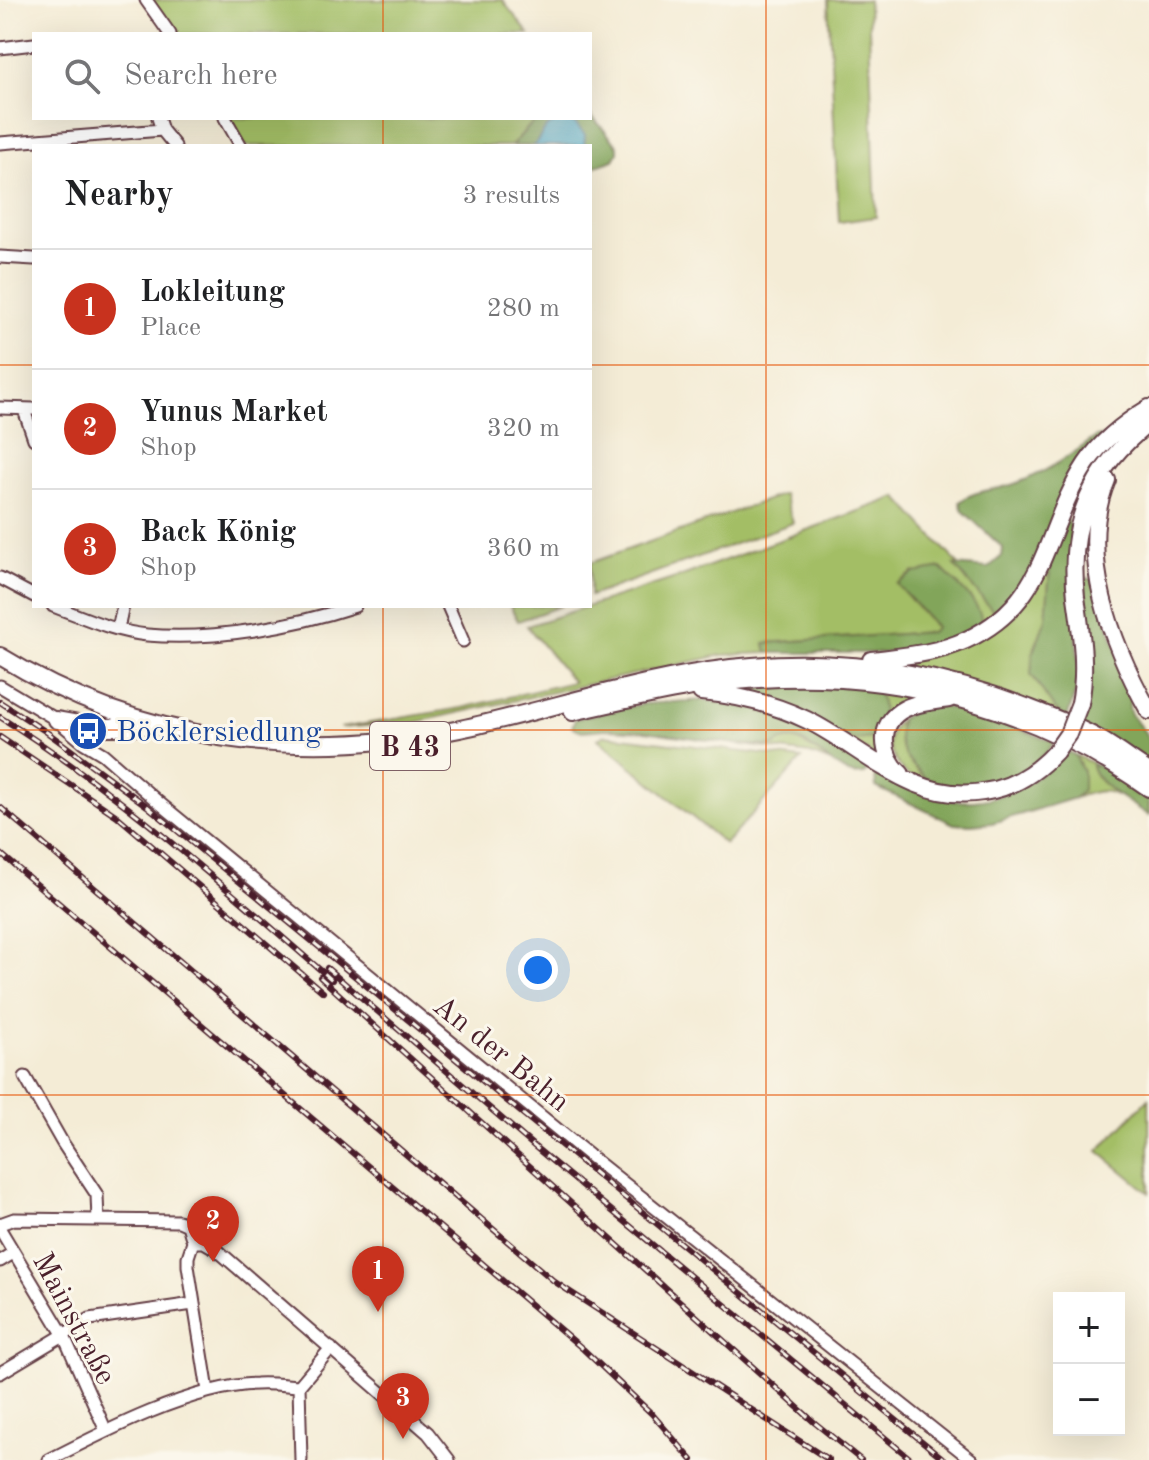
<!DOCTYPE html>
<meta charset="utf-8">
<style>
body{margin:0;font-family:"Old Standard TT",serif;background:#f2f2f2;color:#202124}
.controls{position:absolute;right:24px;bottom:24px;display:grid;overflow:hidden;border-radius:0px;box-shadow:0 8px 32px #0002}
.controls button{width:72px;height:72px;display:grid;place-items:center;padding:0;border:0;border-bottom:2px solid #e0e0e0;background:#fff;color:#202124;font:40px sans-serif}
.you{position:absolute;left:538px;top:970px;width:28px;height:28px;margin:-20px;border:6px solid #fff;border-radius:50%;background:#1a73e8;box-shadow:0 0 0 12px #1a73e833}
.badge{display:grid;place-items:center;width:52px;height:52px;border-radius:50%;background:#c8321e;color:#fff;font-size:26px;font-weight:700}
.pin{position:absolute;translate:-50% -66px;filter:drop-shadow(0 2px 4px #0008)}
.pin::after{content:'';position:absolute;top:42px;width:28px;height:24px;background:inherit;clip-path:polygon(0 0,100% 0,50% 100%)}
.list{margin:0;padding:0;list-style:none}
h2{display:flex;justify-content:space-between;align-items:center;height:104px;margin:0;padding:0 32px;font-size:34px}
h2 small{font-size:26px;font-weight:400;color:#757577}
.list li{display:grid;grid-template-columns:52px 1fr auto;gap:24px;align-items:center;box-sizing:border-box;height:120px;padding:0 32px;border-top:2px solid #e0e0e0}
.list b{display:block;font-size:30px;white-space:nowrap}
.list p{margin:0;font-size:26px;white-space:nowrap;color:#757577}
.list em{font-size:26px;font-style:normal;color:#757577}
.icon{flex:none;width:44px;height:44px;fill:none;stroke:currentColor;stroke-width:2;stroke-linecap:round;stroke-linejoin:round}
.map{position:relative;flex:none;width:1149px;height:1460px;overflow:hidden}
.search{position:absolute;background:#fff;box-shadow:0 8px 32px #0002;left:32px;top:32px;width:560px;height:88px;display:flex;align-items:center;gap:20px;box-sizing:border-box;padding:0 28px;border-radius:0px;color:#757577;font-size:30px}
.panel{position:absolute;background:#fff;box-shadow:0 8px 32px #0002;left:32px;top:144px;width:560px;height:464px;border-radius:0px}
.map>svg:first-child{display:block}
</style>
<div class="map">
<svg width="1149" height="1460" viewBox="0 0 1149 1460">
<rect width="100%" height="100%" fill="#fbf7ec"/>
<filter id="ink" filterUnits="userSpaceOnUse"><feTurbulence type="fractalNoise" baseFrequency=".0125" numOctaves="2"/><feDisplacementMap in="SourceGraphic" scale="16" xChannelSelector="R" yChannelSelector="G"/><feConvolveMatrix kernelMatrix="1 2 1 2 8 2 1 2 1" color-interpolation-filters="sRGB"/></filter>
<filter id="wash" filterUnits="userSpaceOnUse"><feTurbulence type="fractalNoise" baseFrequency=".006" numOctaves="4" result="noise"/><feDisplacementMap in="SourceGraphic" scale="32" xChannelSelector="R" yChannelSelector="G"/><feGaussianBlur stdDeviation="1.8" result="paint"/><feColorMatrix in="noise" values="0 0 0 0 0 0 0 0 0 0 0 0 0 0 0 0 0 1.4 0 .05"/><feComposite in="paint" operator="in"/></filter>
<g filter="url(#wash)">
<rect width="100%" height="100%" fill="#f4ecd6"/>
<path fill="#a3be65" stroke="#766e48" stroke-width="2" d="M151 0H502L529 34H175Z
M828 0H868L876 217 839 222Z
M229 118H537L511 146H245Z
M784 494 793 523 590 596V563Z
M897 497 958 564 955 565 968 582 1002 603 1017 598 983 627 914 572 897 584 936 628 931 632 765 643 767 653 722 655 416 722 340 728 462 708 573 682 527 626 682 576Z
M1051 556 1046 619 1033 653 1067 718 876 664 994 630Z
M510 606H561L518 621Z
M866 686 932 698 887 719 888 764 845 738Z
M901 718C897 733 899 747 908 759 913 767 922 777 930 781 956 791 998 783 1023 774 986 796 909 801 891 751 887 738 892 728 901 718Z
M605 735 802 759 725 844 598 739Z
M792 739C809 744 819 754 834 763L810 754 735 744 774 746 780 741Z
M1075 755 1092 763C1093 782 1116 792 1131 802 1107 789 1101 788 1075 798L1083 789V772Z
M1149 1098V1193L1098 1151Z"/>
<path fill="#82a55a" stroke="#666242" stroke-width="2" d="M590 114 618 146V153L614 160 590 168V146H584L585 135 546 128 534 146H511L537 118H590Z
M1102 436 1017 598 1003 603 998 611H993L954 565 988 568 1002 556 1003 548 963 511 960 502C974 489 996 491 1014 484 1044 474 1070 456 1096 437Z
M1067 520 1071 527 1079 681 1067 718 1055 709 1031 674 1033 653 1046 619 1051 556 1063 522Z
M941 568C954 582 985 605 981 625L960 639 885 653H767L765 643 931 632 936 627 897 584 914 573Z
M1087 578 1094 580 1132 695C1121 717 1144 723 1149 741 1149 747 1149 756 1149 762L1133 751 1082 727C1095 678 1087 631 1081 581Z
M791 685C814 685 840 683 862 686 891 691 884 721 872 738L858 740 845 738 725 689Z
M705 700 761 710 798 722 865 762 868 768 865 774C861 774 856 775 852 774 826 767 802 723 774 746L735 744 645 731 607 729 582 731 572 727 575 719 642 704Z
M939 706 977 713 1054 742C1034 777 969 796 931 781 923 778 918 770 912 764 900 751 896 735 901 718L919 709Z
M1068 752 1075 755 1083 772V790L1075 798 992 823 971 825 954 824 876 787 875 777 882 774C895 780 908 788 921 793 979 815 1026 791 1068 752Z
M1092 763 1135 784 1149 795V816C1133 804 1092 783 1092 763Z"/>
<path fill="#50afce" stroke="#4d677c" stroke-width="2" d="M561 119 576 124 585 135 584 146H534L546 128Z"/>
</g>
<g filter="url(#ink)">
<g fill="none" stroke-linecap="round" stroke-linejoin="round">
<defs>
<path id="minor" d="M146 0 170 34
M0 48 34 44
M158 118 162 130 175 146
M225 118 241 146
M0 143 162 130
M0 257 34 259
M0 408 34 409
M24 410 34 439
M0 578 34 596
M53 606C83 617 115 632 147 635 213 641 294 626 355 606
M448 606 463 641
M118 629 123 606
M0 686 57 720 83 742 103 754 157 801 590 1156 972 1460
M25 1077 62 1142 97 1195 98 1220
M0 1224 14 1219 179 1221 188 1225 193 1242
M0 1229 63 1334 106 1431
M193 1242H204L216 1249 428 1433 449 1460
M193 1242 188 1257V1266L208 1391
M0 1261 13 1253
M0 1373 90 1319 193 1304
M49 1460C105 1431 193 1386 256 1384 270 1383 285 1385 299 1386
M301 1460 299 1386 331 1348"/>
<path id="highway" d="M1107 480C1076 554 1112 645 1149 711
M0 656C141 743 300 762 460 729 550 710 638 679 731 668 831 656 927 670 1021 705 1047 715 1075 725 1099 739 1116 749 1132 761 1149 772
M871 660C903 656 936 654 966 640 1049 602 1043 530 1086 464 1102 440 1124 423 1149 408
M701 692C738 695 773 704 807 720 864 748 913 804 983 792 1012 788 1036 773 1056 751
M1080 703C1087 667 1081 633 1076 597 1068 525 1090 468 1149 423
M573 712C634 698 696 683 759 679 898 670 1035 707 1149 788
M57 720 96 727H141
M901 774C881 756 877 723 904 709 918 702 935 701 949 699"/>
</defs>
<use href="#minor" stroke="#643e45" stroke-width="15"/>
<use href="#highway" stroke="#643e45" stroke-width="20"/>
<use href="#minor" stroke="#fff" stroke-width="11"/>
<use href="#highway" stroke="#fff" stroke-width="16"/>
<defs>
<path id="rail" d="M0 702 48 733 147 806 945 1460
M0 717C120 792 225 888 332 980
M0 737 117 816 323 992
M0 807 555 1282 829 1460
M0 853 583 1349 652 1414 692 1460
M327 968 535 1147 912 1460
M320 977 815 1423 861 1460"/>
</defs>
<use href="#rail" stroke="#4a1f2b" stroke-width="6"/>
<use href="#rail" stroke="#fbf7ec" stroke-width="3" stroke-dasharray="9" stroke-linecap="butt"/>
<defs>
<path id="highway-bridge" d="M1056 751 1068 734 1080 703"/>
</defs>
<use href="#highway-bridge" stroke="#643e45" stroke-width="20" stroke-linecap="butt"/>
<use href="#highway-bridge" stroke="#fff" stroke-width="16"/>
</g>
</g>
<path fill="none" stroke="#e8590c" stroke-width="2" stroke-opacity="0.55" d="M383 0V34M766 0V1460M383 118V146M0 365H34M590 365H1149M383 606V1460M0 730H1149M0 1095H1149"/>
<defs>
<symbol id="bus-disc" viewBox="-11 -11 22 22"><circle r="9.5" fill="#1a4fb4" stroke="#fbf7ec"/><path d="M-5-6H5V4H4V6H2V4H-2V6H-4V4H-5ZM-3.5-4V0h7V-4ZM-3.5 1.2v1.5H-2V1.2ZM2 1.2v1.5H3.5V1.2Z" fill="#fff"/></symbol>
</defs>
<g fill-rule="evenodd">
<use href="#bus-disc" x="66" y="709" width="44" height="44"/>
</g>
<g text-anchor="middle" stroke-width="6" stroke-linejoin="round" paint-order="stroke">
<rect fill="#fbf7ec" stroke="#7f6065" stroke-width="2" x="370" y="722" width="80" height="48" rx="6"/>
<g font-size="28" font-weight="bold" fill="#4a1f2b">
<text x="410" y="756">B 43</text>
</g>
<g font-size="30" fill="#164399" stroke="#fbf7ec" text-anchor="start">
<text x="116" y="741">Böcklersiedlung</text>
</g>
<g font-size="30" fill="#4a1f2b" stroke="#fbf7ec">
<text transform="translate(502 1053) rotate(39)" y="10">An der Bahn</text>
<text transform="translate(75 1318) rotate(62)" y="10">Mainstraße</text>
</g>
</g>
</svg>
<div class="controls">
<button>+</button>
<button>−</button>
</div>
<div class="you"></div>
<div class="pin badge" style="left:378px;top:1312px">1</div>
<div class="pin badge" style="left:213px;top:1262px">2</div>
<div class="pin badge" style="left:403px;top:1439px">3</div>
<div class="search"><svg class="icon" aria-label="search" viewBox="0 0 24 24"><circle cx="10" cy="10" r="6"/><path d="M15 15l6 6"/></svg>Search here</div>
<section class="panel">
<h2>Nearby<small>3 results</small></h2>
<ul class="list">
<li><span class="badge">1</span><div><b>Lokleitung</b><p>Place</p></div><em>280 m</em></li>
<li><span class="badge">2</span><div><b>Yunus Market</b><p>Shop</p></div><em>320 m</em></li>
<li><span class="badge">3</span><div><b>Back König</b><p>Shop</p></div><em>360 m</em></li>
</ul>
</section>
</div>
